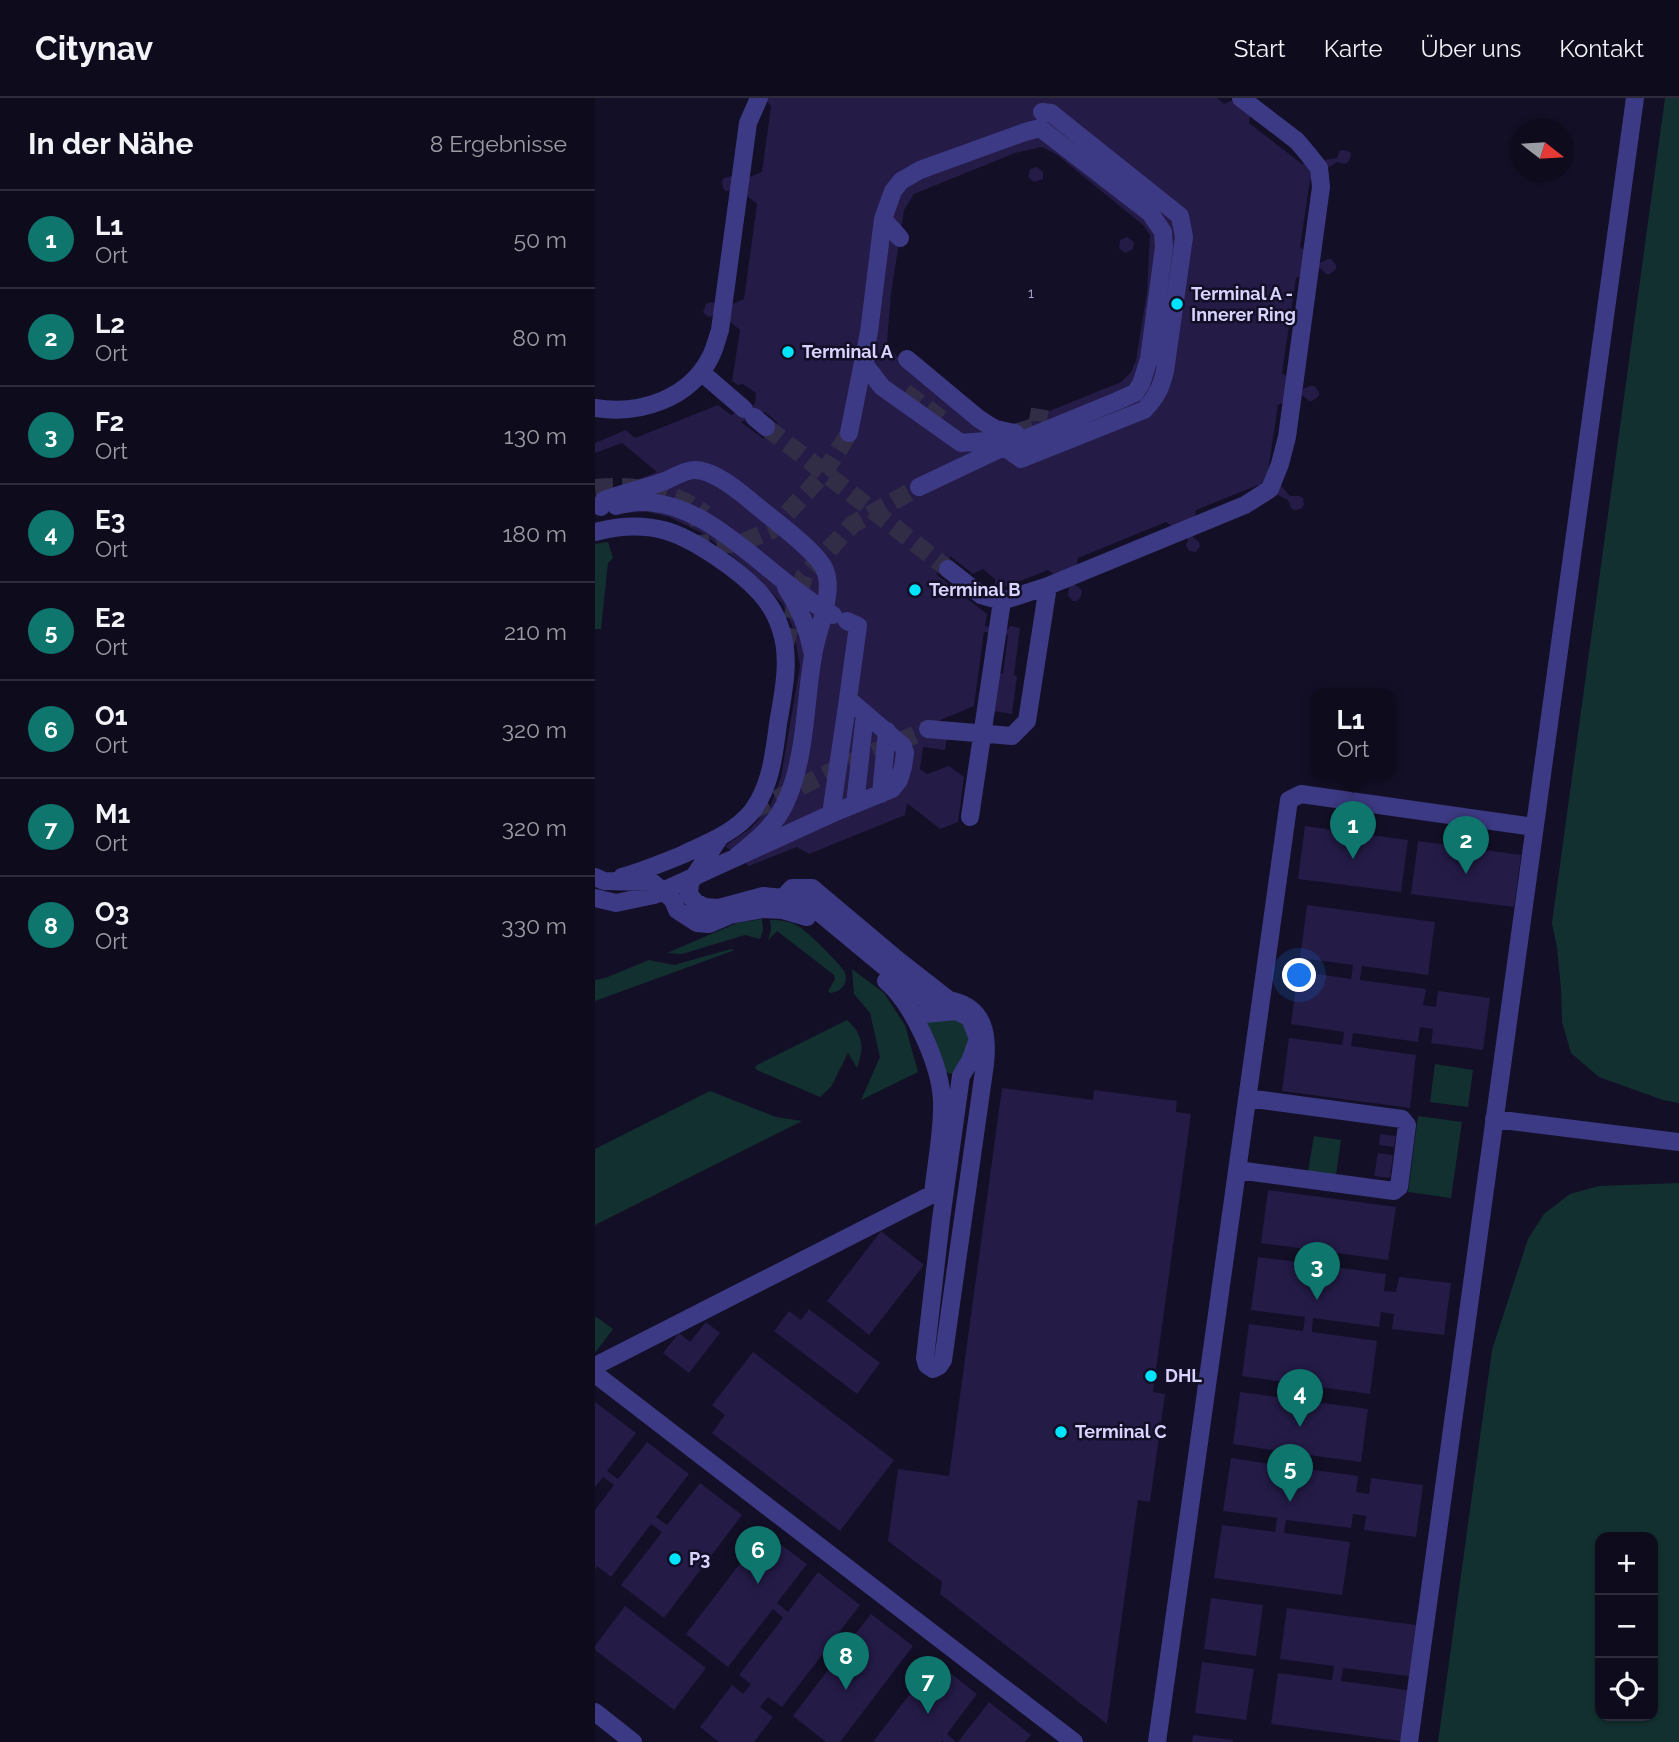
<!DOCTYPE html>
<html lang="de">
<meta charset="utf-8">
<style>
body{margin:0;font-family:Raleway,sans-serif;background:#171425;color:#f1f3f6}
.controls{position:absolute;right:21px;bottom:21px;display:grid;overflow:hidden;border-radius:14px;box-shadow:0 2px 5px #0004}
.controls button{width:63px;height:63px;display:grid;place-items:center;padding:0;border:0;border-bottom:2px solid #2e2b3b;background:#0e0b1c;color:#f1f3f6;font:35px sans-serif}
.compass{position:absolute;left:916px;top:21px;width:63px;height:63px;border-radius:50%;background:#0e0b1c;box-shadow:0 2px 5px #0004;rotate:107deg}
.you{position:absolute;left:705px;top:878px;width:24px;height:24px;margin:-18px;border:5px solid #fff;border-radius:50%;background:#1a73e8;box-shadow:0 0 0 10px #1a73e833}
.badge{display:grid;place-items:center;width:46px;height:46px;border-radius:50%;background:#0f766e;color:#fff;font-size:23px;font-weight:700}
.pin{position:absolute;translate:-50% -58px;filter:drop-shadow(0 2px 4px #0008)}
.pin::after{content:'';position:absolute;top:37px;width:24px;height:21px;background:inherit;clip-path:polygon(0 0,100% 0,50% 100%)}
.popup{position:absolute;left:716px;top:590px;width:84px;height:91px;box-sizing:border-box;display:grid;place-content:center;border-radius:14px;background:#0e0b1c;filter:drop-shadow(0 2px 5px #0005);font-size:23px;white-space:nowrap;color:#9b9ba3}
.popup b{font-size:26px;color:#f1f3f6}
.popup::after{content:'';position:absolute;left:50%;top:100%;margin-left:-14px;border:14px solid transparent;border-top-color:#0e0b1c}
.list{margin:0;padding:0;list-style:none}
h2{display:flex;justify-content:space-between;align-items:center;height:91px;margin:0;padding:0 28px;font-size:30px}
h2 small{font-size:23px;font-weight:400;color:#9b9ba3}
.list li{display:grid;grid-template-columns:46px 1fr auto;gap:21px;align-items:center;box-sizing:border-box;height:98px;padding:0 28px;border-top:2px solid #2e2b3b}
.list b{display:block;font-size:26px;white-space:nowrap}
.list p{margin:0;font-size:23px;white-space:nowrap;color:#9b9ba3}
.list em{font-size:23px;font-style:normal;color:#9b9ba3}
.icon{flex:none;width:38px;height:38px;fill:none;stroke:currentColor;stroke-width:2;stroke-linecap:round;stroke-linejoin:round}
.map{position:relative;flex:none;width:1084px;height:1644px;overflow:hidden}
header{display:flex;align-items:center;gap:42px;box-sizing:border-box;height:98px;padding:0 35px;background:#0e0b1c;border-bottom:2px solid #2e2b3b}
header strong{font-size:33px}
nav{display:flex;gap:38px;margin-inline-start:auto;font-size:24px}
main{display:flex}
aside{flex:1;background:#0e0b1c}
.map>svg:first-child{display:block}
</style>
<header>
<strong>Citynav</strong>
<nav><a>Start</a><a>Karte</a><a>Über uns</a><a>Kontakt</a></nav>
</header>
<main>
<aside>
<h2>In der Nähe<small>8 Ergebnisse</small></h2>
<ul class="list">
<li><span class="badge">1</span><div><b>L1</b><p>Ort</p></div><em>50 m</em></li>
<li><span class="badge">2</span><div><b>L2</b><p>Ort</p></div><em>80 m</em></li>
<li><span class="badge">3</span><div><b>F2</b><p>Ort</p></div><em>130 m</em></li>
<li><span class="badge">4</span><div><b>E3</b><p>Ort</p></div><em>180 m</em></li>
<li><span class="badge">5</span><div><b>E2</b><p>Ort</p></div><em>210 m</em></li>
<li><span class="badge">6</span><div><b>O1</b><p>Ort</p></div><em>320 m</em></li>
<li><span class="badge">7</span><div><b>M1</b><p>Ort</p></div><em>320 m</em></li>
<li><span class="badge">8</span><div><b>O3</b><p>Ort</p></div><em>330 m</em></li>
</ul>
</aside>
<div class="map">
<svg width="1084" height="1644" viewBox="0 0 1084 1644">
<rect width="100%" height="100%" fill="#130f26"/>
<path fill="#12302f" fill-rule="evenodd" d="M1070 0H1084V1005L1068 1002 1004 979 976 955 967 924 966 890 962 850 957 825Z
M13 444 18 460 13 465 6 531H0V446Z
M167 821 168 832 165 841 150 837 87 856 72 855 142 825Z
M175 822C186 822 197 823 206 830 214 835 244 865 249 873 255 885 246 894 235 895L233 893 240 881 239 877 182 833 173 842 176 832Z
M136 851 140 852 0 903V882L10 880 54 862 79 867Z
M257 871 289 895 310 927 323 974 266 1002 285 959 275 915 259 896Z
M359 921 370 926 376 943 361 977 350 974 330 927 332 924Z
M252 922C269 937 269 950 262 970L253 955 236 989 225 999 162 972 160 970 162 967Z
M840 966 878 972 873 1009 835 1004Z
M115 993 181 1019 207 1023 0 1127V1051Z
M823 1018 867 1024 856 1100 813 1094Z
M719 1038 746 1042 741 1077 713 1073Z
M1084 1085V1644H843L897 1252 933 1141 949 1116 975 1096 1004 1088ZM1005 1439H1058V1618H1005Z
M0 1218 18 1231 0 1255Z"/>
<path fill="#241b47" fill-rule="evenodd" d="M169 0H622L629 6 643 0H658L654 25 707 66 742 60 744 53 748 52 755 54 756 58 753 64 750 66 742 64 715 82 705 149 725 165 733 161H736L741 167V171L738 174 735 176H731L725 170 701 180 687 275 708 291 715 288H719L724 294V298L717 303H714L707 297 683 307 673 373 695 398H704L708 400 709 407 706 411 699 412 696 410 693 402 663 387 601 412 597 438 604 444 605 448 601 454 594 453 591 447 593 442 592 439 571 424 483 460 479 486 486 491 487 494 485 501 481 503H478L473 498 474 488 453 472 405 491 400 488V481L388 471 378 476 355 458 353 471 341 476 392 516 390 528 414 531 415 528 425 530 419 577 422 578 417 616 398 613 404 575 408 576 413 537 389 534 379 608 331 628 352 638 350 652 328 649 325 671 332 676 354 668 369 679 363 724 345 731 312 705 310 717 214 756 202 749 154 768 130 748 156 730 175 709 186 679 205 568 198 530 187 505 165 482 141 461 107 435 74 419 53 414 20 415 5 396 62 374 27 345 0 355V345L31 332 40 340 123 307 136 317 160 306 161 295 148 286 143 287 137 283 145 232 125 216 113 219 108 214 111 206 115 204 119 205 126 211 149 201 162 106 142 90 135 93H131L128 90 127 83 129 80 136 78 143 84 167 74 176 8ZM447 49 461 56 548 127 555 137 552 194 541 262 536 274 526 284 430 323 416 326 399 320 315 258 307 265 292 245 296 196 309 112 319 96 420 55ZM170 314 183 325 171 329 169 341 146 324Z
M442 69 448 74V81L439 84 433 79 435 71Z
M532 139 539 144 538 151 530 155 524 150 525 142Z
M710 728 813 742 806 794 703 781Z
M823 743 926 757 919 809 816 796Z
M712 807 840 824 833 877 767 868 765 882 831 891 828 907 841 909 843 893 895 900 888 952 836 945 838 931 825 929 823 944 758 935 756 948 821 957 815 1010 687 993 694 940 747 947 749 934 696 926 703 873 756 881 758 867 705 860Z
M407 990 498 1002 499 992 582 1003 581 1014 596 1016 558 1294 570 1296 555 1404 543 1402 512 1626 345 1496 347 1484 293 1443 303 1371 354 1378Z
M785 1036 801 1038 799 1049 784 1047Z
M783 1055 798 1057 795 1080 779 1078Z
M673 1092 801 1109 793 1162 727 1153 725 1167 791 1176 789 1193 801 1194 804 1179 856 1185 849 1237 797 1231 799 1216 786 1214 784 1229 718 1220 717 1234 782 1243 775 1296 647 1278 654 1226 708 1233 710 1219 656 1212 663 1159 717 1166 718 1152 666 1145Z
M286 1133 329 1167 274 1237 232 1203Z
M214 1211 285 1265 262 1296 179 1233 194 1213 206 1222Z
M111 1224 125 1235 94 1275 68 1255 84 1235 95 1244Z
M158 1254 299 1362 245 1433 117 1335 130 1317 117 1307Z
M645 1294 773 1311 766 1364 699 1355 698 1369 763 1378 761 1394 774 1396 776 1380 828 1387 821 1439 769 1432 771 1418 758 1416 756 1430 691 1422 689 1435 755 1444 747 1497 619 1480 627 1427 680 1434 682 1420 628 1413 636 1360 689 1368 691 1354 638 1346Z
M0 1304 41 1335 12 1373 23 1381 52 1344 94 1376 61 1419 72 1427 105 1385 147 1417 69 1520 26 1487 67 1434 56 1426 16 1479 2 1468 0 1472V1412L19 1387 8 1379 0 1389Z
M169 1434 212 1466 182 1505 193 1514 223 1474 265 1507 232 1550 243 1558 276 1516 318 1548 245 1644H231L198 1618 238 1565 227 1557 187 1609 173 1599 165 1609 178 1619 159 1644H124L105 1629 137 1587 148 1596 156 1586 144 1577 188 1520 178 1511 133 1569 91 1536Z
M616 1500 668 1507 661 1558 609 1551Z
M30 1508 111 1570 79 1612 0 1552V1548Z
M692 1510 821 1527 814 1578 748 1570 746 1583 812 1592 805 1643 676 1626 683 1575 737 1582 739 1568 685 1561Z
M340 1563 382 1596 352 1636 361 1644H349L347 1643 346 1644H278Z
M607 1564 659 1571 651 1622 600 1615Z
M394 1604 436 1637 430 1644H363Z
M598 1637 638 1642V1644H597Z"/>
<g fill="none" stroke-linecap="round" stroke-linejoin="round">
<path stroke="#312d47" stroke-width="18" stroke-dasharray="18 9" stroke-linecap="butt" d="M310 294 352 325
M171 329 353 471
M421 335 442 328 445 311
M0 390C38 386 79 392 110 416
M102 410 106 448 146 445 177 432 229 375 254 335
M190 547 209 478 258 426 324 389
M157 713 243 670 333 631"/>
<path stroke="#3d3a85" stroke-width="18" d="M288 121 305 140
M271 255 270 267 287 289 366 345 415 341
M312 261 384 321 400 331 420 335
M106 274 149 311
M0 310C45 317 95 301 116 258 120 250 122 241 125 232L153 25 164 0
M159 319 171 329
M254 335 274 234 288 121 298 93 306 83 325 72 430 34 445 30 555 115 568 134 569 149 554 261 546 286 540 295 522 303 398 354 324 389
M409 349 426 361 549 312C561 300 566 290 570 273L589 139 585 118 456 15 447 14
M21 408C27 406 35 405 42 404 106 401 158 462 206 496 217 504 226 511 238 517
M6 409 9 402C29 395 50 390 70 383 80 379 89 372 100 372 120 372 148 396 163 409 180 423 220 452 229 470 241 492 221 535 218 558 210 604 211 655 193 699 183 725 163 741 142 758
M0 434C23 428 45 426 68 432 97 439 145 473 165 495 175 506 182 518 186 532 196 562 188 595 183 626 179 656 176 687 158 712 140 735 112 745 87 757 67 765 48 773 27 779
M353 471 386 497 407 503
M191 489C204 509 213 530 217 553
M333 631 417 638 432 623 453 488
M286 696 292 633
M260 706 270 616
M236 716 253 601
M375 719 407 503 453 488 650 407 675 391 685 366 692 339 726 89 724 70 713 56 702 43 646 0
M124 740 95 785 94 796 100 804 110 809 124 810 168 798 188 800 219 810 325 898C338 903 346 901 358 903 390 911 393 938 390 966L348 1262 344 1268 338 1271 332 1267 330 1260 346 1121 366 978 375 963 383 941 375 920 362 913 318 917
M0 779 9 783 57 784 78 802 82 812 102 825 114 826 135 817 168 811 188 812 212 819
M0 800 21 805 59 797 236 716 297 691 304 682 308 669 310 655 308 648 253 601 263 528 252 523
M188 800 197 790H217L299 859 354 902
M899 1021 1084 1044
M642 1072 799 1093 804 1089 812 1027 807 1021 652 1000
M0 1268 338 1096C341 1066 348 1033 347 1004 346 967 318 906 291 883
M0 1276 479 1644
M0 1614 38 1644
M562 1644 694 702 706 696 939 729
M814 1644 1040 0"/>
</g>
<g fill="#00e5ff" stroke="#130f26" stroke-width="2.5">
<circle cx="582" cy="206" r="7"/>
<circle cx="193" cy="254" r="7"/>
<circle cx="320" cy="492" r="7"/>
<circle cx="556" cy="1278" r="7"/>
<circle cx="466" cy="1334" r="7"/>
<circle cx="80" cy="1461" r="7"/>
</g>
<g text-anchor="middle" stroke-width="5" stroke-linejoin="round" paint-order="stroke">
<g font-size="14" fill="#aca6d1">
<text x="436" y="200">1</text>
</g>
<g font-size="18" font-weight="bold" fill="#d9d4ff" stroke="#130f26" text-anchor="start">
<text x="596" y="202">Terminal A -<tspan x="596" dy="21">Innerer Ring</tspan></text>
<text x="207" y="260">Terminal A</text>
<text x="334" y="498">Terminal B</text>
<text x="570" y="1284">DHL</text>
<text x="480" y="1340">Terminal C</text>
<text x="94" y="1467">P3</text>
</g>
</g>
</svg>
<div class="controls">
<button>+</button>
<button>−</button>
<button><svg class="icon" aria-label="locate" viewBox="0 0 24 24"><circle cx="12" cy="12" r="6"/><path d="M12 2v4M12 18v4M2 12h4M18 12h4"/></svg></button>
</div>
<svg class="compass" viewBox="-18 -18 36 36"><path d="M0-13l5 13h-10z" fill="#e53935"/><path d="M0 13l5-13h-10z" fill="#9b9ba3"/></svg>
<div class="you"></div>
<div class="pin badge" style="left:758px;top:761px">1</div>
<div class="popup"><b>L1</b>Ort</div>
<div class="pin badge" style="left:871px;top:776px">2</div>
<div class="pin badge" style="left:722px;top:1202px">3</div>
<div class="pin badge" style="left:705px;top:1329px">4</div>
<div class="pin badge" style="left:695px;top:1404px">5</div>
<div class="pin badge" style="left:163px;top:1486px">6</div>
<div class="pin badge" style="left:333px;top:1616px">7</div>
<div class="pin badge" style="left:251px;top:1592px">8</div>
</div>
</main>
